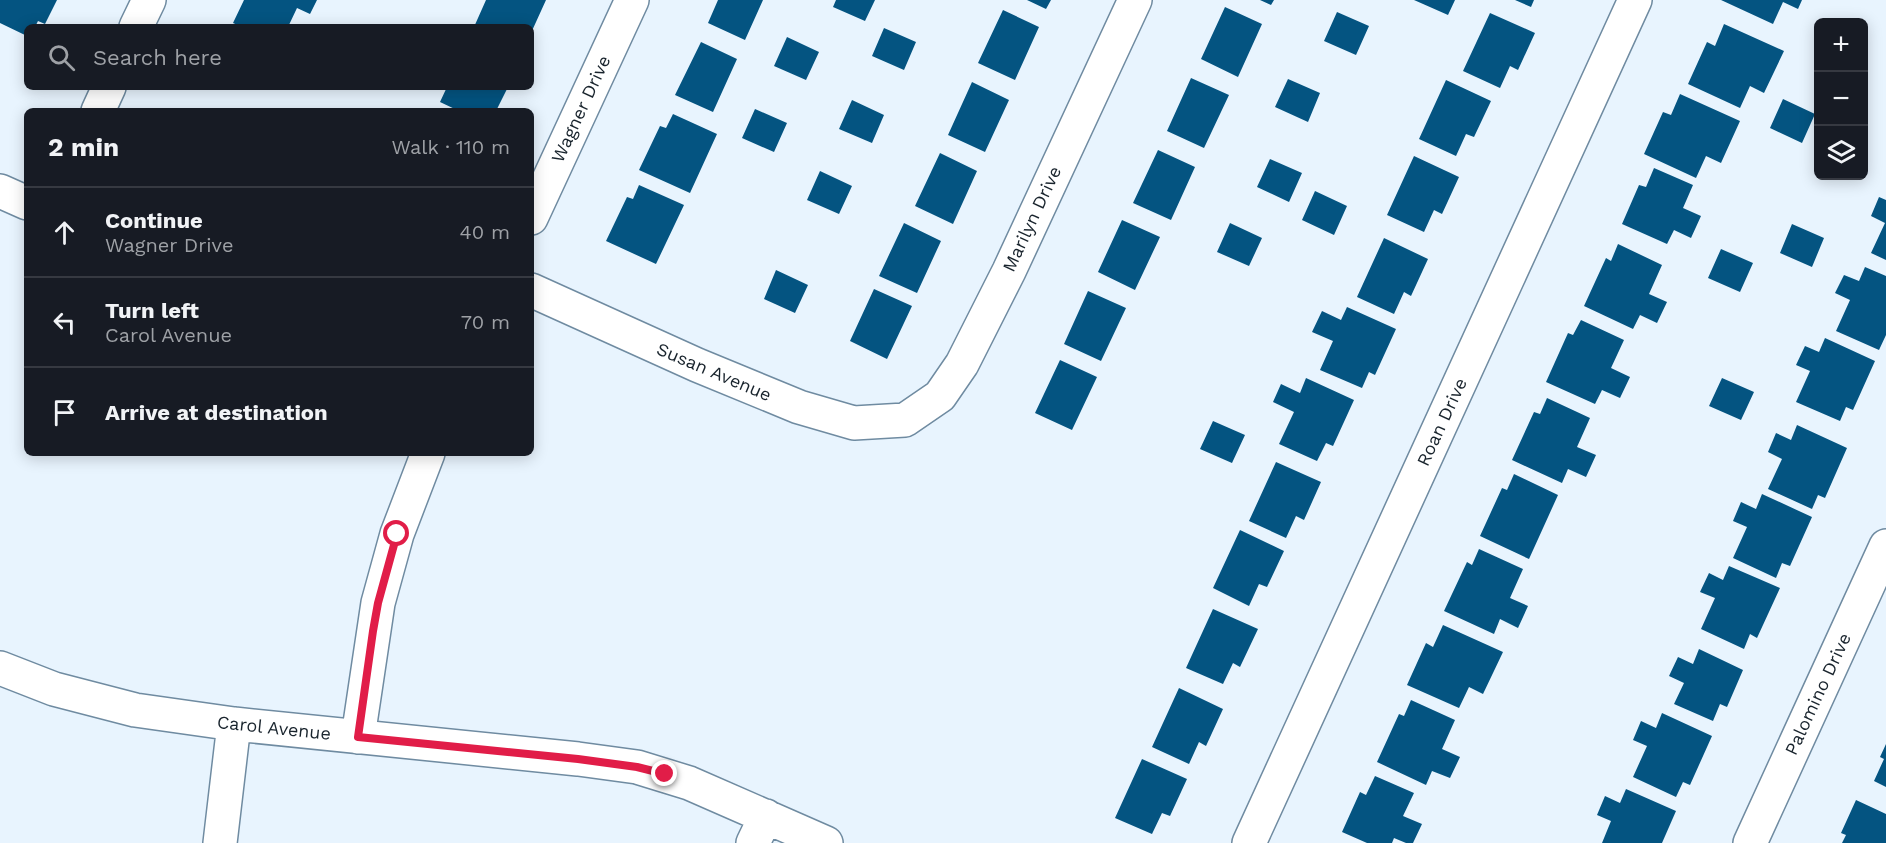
<!DOCTYPE html>
<meta charset="utf-8">
<style>
body{margin:0;font-family:"Work Sans",sans-serif;background:#242831;color:#f1f3f6}
.controls{position:absolute;right:18px;top:18px;display:grid;overflow:hidden;border-radius:9px;box-shadow:0 3px 15px #0003}
.controls button{width:54px;height:54px;display:grid;place-items:center;padding:0;border:0;border-bottom:2px solid #363941;background:#171b24;color:#f1f3f6;font:30px sans-serif}
.stop{position:absolute;width:18px;height:18px;margin:-14px;border:4px solid #e11d48;border-radius:50%;background:#fff}
.stop.end{background:#e11d48;border-color:#fff;box-shadow:0 2px 6px #0008}
.list{margin:0;padding:0;list-style:none}
h2{display:flex;justify-content:space-between;align-items:center;height:78px;margin:0;padding:0 24px;font-size:26px}
h2 small{font-size:20px;font-weight:400;color:#9ea1a6}
.list li{display:grid;grid-template-columns:39px 1fr auto;gap:18px;align-items:center;box-sizing:border-box;height:90px;padding:0 24px;border-top:2px solid #363941}
.list b{display:block;font-size:22px;white-space:nowrap}
.list p{margin:0;font-size:20px;white-space:nowrap;color:#9ea1a6}
.list em{font-size:20px;font-style:normal;color:#9ea1a6}
.icon{flex:none;width:33px;height:33px;fill:none;stroke:currentColor;stroke-width:2;stroke-linecap:round;stroke-linejoin:round}
.map{position:relative;flex:none;width:1886px;height:843px;overflow:hidden}
.search{position:absolute;background:#171b24;box-shadow:0 3px 15px #0003;left:24px;top:24px;width:510px;height:66px;display:flex;align-items:center;gap:15px;box-sizing:border-box;padding:0 21px;border-radius:9px;color:#9ea1a6;font-size:22px}
.panel{position:absolute;background:#171b24;box-shadow:0 3px 15px #0003;left:24px;top:108px;width:510px;height:348px;border-radius:9px}
.map>svg:first-child{display:block}
</style>
<div class="map">
<svg width="1886" height="843" viewBox="0 0 1886 843">
<rect width="100%" height="100%" fill="#e8f4fe"/>
<path fill="#045481" d="M0 0H57L45 24 38 21 35 27H27V36L0 23Z
M244 0H317L310 14 297 8 288 27H242L233 23Z
M486 0H546L531 33V27H474Z
M718 0H763L745 40 708 23Z
M836 0H875L865 21 833 7Z
M1027 0H1051L1046 9Z
M1260 0H1274L1271 5Z
M1414 0H1455L1448 15Z
M1515 0H1534L1531 7Z
M1721 0H1802L1798 9 1783 2 1773 24Z
M1225 7 1262 24 1238 77 1201 59Z
M1003 10 1039 27 1015 80 978 63Z
M1337 12 1369 26 1356 55 1324 41Z
M1490 13 1535 33 1518 70 1510 66 1500 88 1463 71Z
M1724 24 1784 51 1764 93 1750 86 1740 108 1688 84 1707 42 1715 46Z
M884 28 916 42 904 70 872 56Z
M787 37 819 52 806 80 774 66Z
M701 42 737 59 713 112 675 95Z
M1191 78 1229 95 1204 148 1167 131Z
M1288 79 1320 93 1308 122 1275 107Z
M1446 80 1491 101 1474 137 1466 134 1456 156 1419 139Z
M972 82 1009 100 985 152 948 135Z
M447 87H508L496 111 488 109 487 111H459L440 102Z
M1680 94 1740 121 1721 163 1706 156 1696 178 1644 154 1663 112 1671 115Z
M1783 99 1815 114 1802 143 1770 128Z
M852 100 884 115 872 143 839 129Z
M755 109 787 123 774 152 742 138Z
M673 114 717 134 690 193 639 170 660 126 666 128Z
M1158 150 1195 167 1171 220 1133 203Z
M940 153 977 171 953 224 915 206Z
M1414 156 1459 177 1442 214 1434 210 1424 232 1387 215Z
M1270 159 1302 173 1289 202 1257 187Z
M1654 168 1693 185 1683 208 1701 216 1691 238 1674 230 1667 244 1622 224 1639 185 1646 187Z
M820 171 852 186 839 214 807 200Z
M639 185 684 205 656 264 606 241 627 197 633 199Z
M1315 191 1347 206 1334 235 1302 220Z
M1879 197 1886 200V260L1871 253 1885 223 1871 216Z
M1122 220 1160 237 1135 290 1098 272Z
M904 223 941 241 917 293 879 276Z
M1230 223 1262 238 1249 266 1217 252Z
M1792 224 1824 238 1812 267 1780 253Z
M1384 238 1428 259 1411 296 1404 292 1394 314 1357 297Z
M1618 244 1662 265 1649 294 1667 302 1657 323 1640 315 1633 329 1584 306 1606 258 1611 261Z
M1721 249 1753 263 1740 292 1708 278Z
M1865 267 1886 276V335L1879 350 1836 331 1850 300 1835 293 1844 275 1859 281Z
M776 270 808 285 795 313 764 299Z
M874 289 912 306 887 359 850 341Z
M1088 291 1126 308 1101 361 1064 344Z
M1347 307 1396 329 1375 375 1369 372 1362 388 1320 370 1333 341 1312 332 1322 311 1341 320Z
M1581 320 1624 340 1611 368 1630 377 1620 398 1602 390 1595 404 1546 382 1568 333 1573 335Z
M1825 338 1875 361 1853 410 1846 407 1840 421 1796 402 1810 371 1796 365 1805 346 1819 352Z
M1060 360 1097 377 1072 430 1035 413Z
M1306 378 1354 400 1333 446 1326 443 1317 461 1279 444 1294 412 1273 402 1281 384 1300 393Z
M1722 378 1754 392 1741 420 1709 406Z
M1547 398 1590 418 1577 447 1596 455 1586 477 1568 469 1562 483 1512 460 1534 412 1540 414Z
M1213 421 1245 435 1232 463 1200 449Z
M1797 425 1847 448 1825 498 1818 495 1812 509 1768 489 1782 459 1768 452 1776 433 1791 440Z
M1276 462 1321 482 1304 520 1296 516 1286 538 1249 521Z
M1514 474 1558 495 1529 559 1480 536 1502 488 1507 490Z
M1762 494 1812 517 1790 566 1782 563 1776 578 1733 558 1747 527 1733 521 1741 502 1756 509Z
M1240 530 1284 551 1267 587 1259 584 1249 606 1213 588Z
M1479 549 1523 569 1510 598 1528 606 1518 628 1500 619 1494 634 1444 611 1467 562 1472 565Z
M1729 566 1780 588 1757 638 1750 634 1744 649 1701 629 1715 598 1700 592 1709 573 1723 580Z
M1213 609 1258 629 1240 667 1233 663 1223 684 1186 668Z
M1443 625 1503 652 1483 694 1469 687 1459 708 1407 685 1426 643 1433 647Z
M1699 649 1743 670 1727 707 1720 704 1713 721 1674 704 1684 683 1669 676 1678 657 1693 664Z
M1179 688 1223 709 1206 746 1199 742 1189 764 1152 747Z
M1411 700 1455 720 1442 749 1460 757 1450 778 1432 771 1426 785 1377 762 1399 714 1404 716Z
M1662 713 1712 736 1690 785 1683 782 1676 797 1633 777 1647 746 1633 740 1641 721 1656 728Z
M1886 744V787L1874 781 1884 759 1880 757Z
M1142 759 1187 779 1170 816 1162 813 1152 834 1115 818Z
M1375 776 1414 793 1403 816 1422 824 1413 843H1406L1394 838 1392 843H1367L1342 832 1360 792 1366 795Z
M1626 789 1676 811 1662 843H1602L1611 821 1597 815 1605 796 1620 803Z
M1856 800 1886 814V843H1842L1846 835 1841 833Z"/>
<g fill="none" stroke-linecap="round" stroke-linejoin="round">
<defs>
<path id="minor" d="M136 27 149 0
M98 111 109 87
M0 191 27 203
M531 218 632 0
M531 290 697 365 799 407 854 423 905 420 940 396 962 364 1009 271 1135 0
M0 668 54 689 135 710 234 724 578 759 637 767 689 783 826 843
M358 737 378 603 397 534 428 453
M220 843 234 724
M753 843 766 816
M1249 843 1635 0
M1750 843 1886 546"/>
</defs>
<use href="#minor" stroke="#6f8ba1" stroke-width="36"/>
<use href="#minor" stroke="#fff" stroke-width="33"/>
</g>
<g fill="none" stroke-linecap="round" stroke-linejoin="round">
<path stroke="#e11d48" stroke-width="8" d="M397 534 378 603 373 631 358 737 578 759 637 767 665 774"/>
</g>
<g text-anchor="middle" stroke-width="6" stroke-linejoin="round" paint-order="stroke">
<g font-size="18" fill="#19242d" stroke="#fff">
<text transform="translate(581 109) rotate(-65)" y="6">Wagner Drive</text>
<text transform="translate(1032 219) rotate(-65)" y="6">Marilyn Drive</text>
<text transform="translate(714 372) rotate(23)" y="6">Susan Avenue</text>
<text transform="translate(1442 422) rotate(-65)" y="6">Roan Drive</text>
<text transform="translate(1818 694) rotate(-65)" y="6">Palomino Drive</text>
<text transform="translate(274 728) rotate(6)" y="6">Carol Avenue</text>
</g>
</g>
</svg>
<div class="controls">
<button>+</button>
<button>−</button>
<button><svg class="icon" aria-label="layers" viewBox="0 0 24 24"><path d="M12 4l9 5-9 5-9-5zM3 14l9 5 9-5"/></svg></button>
</div>
<div class="stop" style="left:397px;top:534px"></div>
<div class="stop end" style="left:665px;top:774px"></div>
<div class="search"><svg class="icon" aria-label="search" viewBox="0 0 24 24"><circle cx="10" cy="10" r="6"/><path d="M15 15l6 6"/></svg>Search here</div>
<section class="panel">
<h2>2 min<small>Walk · 110 m</small></h2>
<ul class="list">
<li><svg class="icon" aria-label="ahead" viewBox="0 0 24 24"><path d="M12 20V5M6 11l6-6 6 6"/></svg><div><b>Continue</b><p>Wagner Drive</p></div><em>40 m</em></li>
<li><svg class="icon" aria-label="left" viewBox="0 0 24 24"><path d="M17 20v-9H6M10 6l-5 5 5 5"/></svg><div><b>Turn left</b><p>Carol Avenue</p></div><em>70 m</em></li>
<li><svg class="icon" aria-label="arrive" viewBox="0 0 24 24"><path d="M6 21V4h12l-3 4 3 4H6"/></svg><div><b>Arrive at destination</b></div></li>
</ul>
</section>
</div>
